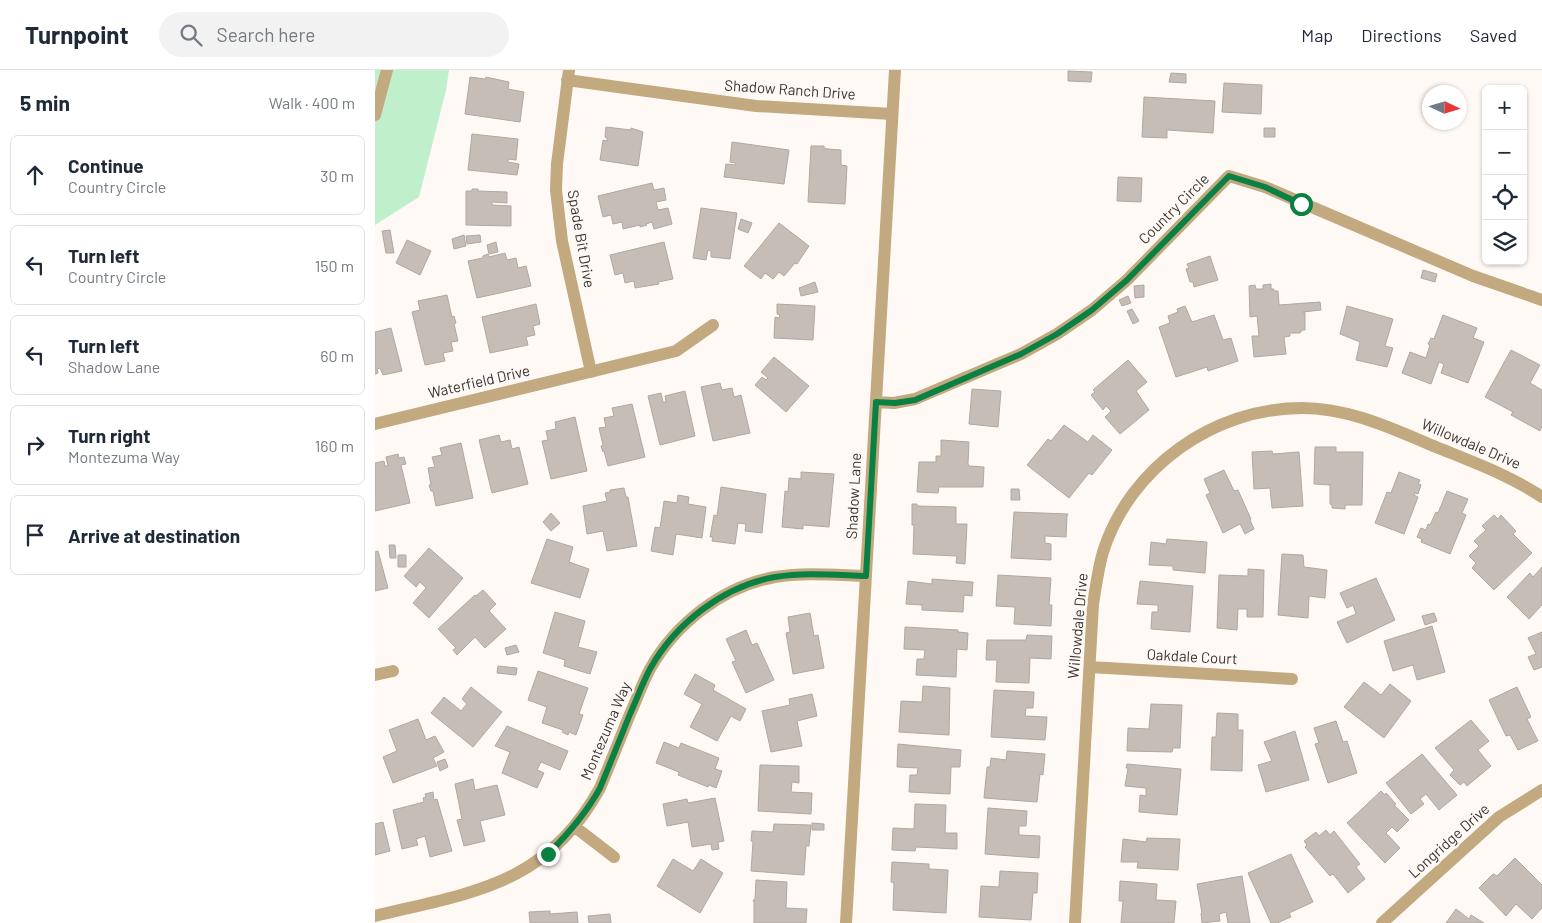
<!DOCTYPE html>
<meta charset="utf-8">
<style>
body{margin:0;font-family:Barlow,sans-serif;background:#f2f2f3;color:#1f2937}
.controls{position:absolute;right:15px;top:15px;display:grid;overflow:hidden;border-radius:8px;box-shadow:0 1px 4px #0004}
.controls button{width:45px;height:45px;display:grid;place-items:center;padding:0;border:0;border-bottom:1px solid #e0e1e3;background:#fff;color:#1f2937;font:25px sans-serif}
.compass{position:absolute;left:1047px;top:15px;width:45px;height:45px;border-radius:50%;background:#fff;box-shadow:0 1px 4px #0004;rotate:94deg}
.stop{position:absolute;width:15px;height:15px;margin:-11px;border:4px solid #0b8043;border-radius:50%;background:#fff}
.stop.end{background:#0b8043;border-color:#fff;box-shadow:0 1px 5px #0008}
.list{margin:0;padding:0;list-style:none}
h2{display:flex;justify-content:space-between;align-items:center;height:65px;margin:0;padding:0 20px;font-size:21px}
h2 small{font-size:16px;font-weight:400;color:#747a83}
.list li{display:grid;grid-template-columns:32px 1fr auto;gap:15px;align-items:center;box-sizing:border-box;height:80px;margin:0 10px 10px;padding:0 10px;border:1px solid #e0e1e3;border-radius:8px}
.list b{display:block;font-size:19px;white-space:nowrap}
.list p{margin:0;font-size:16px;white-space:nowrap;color:#747a83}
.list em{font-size:16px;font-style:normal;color:#747a83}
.icon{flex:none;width:28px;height:28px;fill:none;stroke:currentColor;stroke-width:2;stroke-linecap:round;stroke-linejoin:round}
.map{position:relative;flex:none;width:1167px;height:853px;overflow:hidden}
header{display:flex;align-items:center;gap:30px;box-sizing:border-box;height:70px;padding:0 25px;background:#fff;border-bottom:1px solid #e0e1e3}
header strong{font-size:24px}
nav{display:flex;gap:28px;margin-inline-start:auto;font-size:18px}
.search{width:350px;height:45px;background:#f2f2f3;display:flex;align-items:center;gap:12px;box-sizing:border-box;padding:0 18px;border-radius:28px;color:#747a83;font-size:19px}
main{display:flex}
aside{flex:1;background:#fff}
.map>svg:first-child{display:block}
</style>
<header>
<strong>Turnpoint</strong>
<div class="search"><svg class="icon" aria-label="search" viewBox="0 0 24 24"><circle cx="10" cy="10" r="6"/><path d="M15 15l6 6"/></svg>Search here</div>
<nav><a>Map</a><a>Directions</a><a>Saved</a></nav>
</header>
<main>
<aside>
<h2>5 min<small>Walk · 400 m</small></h2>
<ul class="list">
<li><svg class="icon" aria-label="ahead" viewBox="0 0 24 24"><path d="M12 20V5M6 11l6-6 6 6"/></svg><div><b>Continue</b><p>Country Circle</p></div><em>30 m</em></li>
<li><svg class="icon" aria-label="left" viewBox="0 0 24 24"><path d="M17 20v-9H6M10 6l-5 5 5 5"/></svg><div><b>Turn left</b><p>Country Circle</p></div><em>150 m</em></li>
<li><svg class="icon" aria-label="left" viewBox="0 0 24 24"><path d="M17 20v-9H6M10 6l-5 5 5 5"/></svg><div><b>Turn left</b><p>Shadow Lane</p></div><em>60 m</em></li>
<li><svg class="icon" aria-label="right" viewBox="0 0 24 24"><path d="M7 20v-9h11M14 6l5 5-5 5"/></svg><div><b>Turn right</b><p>Montezuma Way</p></div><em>160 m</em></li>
<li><svg class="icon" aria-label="arrive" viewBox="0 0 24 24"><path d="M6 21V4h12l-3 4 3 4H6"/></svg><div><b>Arrive at destination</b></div></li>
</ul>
</aside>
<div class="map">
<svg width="1167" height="853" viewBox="0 0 1167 853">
<rect width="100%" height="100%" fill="#fff9f5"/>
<path fill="#c0f0cb" d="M0 0H74L71 20 44 127 0 155Z"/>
<path fill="#c7bdb7" stroke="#b1a7a1" d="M693 1 717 2 716 12 693 11Z
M796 3 811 4V13L794 12Z
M95 7 110 9 111 7 134 12 133 19 149 22 145 52 90 44Z
M849 13 887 15 886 44 847 42Z
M769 27 840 31 838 63 792 60V68L767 67Z
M231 57 256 60V58L268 62 263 96 225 90 228 70 232 71V68L230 67Z
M889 58H900V67H889Z
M97 64 143 69 141 90 133 89V92L144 94 142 105 93 100Z
M357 72 414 80 409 114 349 107 351 94 360 95 361 93 355 92Z
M436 76H449V78L453 79 466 80V95L472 96 470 134 433 132Z
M743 107 767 108 766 132 742 131Z
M277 113 279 120 289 118 291 130 281 132 283 140 293 138 297 154 279 159 277 152 271 154 272 155 265 157V155L248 159 247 152 238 154 236 145 228 147 223 126Z
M97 119H103V121L132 122V133L117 132V135L136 136V156L91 155V121H97Z
M326 138 362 143 355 189 336 187V181L333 180 331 190 318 188Z
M366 149 377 153 373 163 363 159Z
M404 153 434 176 422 194 420 193 409 206 404 202 398 209 390 203 386 209 369 196Z
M15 160 19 183H11L7 161Z
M89 165 91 176 79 179 77 169Z
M105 165 106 172 92 174 91 166Z
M32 170 56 181 45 205 21 193Z
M121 172 123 182 114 184 112 175Z
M289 172 298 209 283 212 284 214 260 218 259 211 250 213 248 203 240 205 235 185Z
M130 183 132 190 141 188 143 198 151 196 156 216 102 228 93 191 108 188V186L113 184 114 187Z
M835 186 843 210 819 217 818 212H815L811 199 814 198 812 194Z
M1048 200 1062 204 1060 212 1046 208Z
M440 212 443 222 426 226 424 218Z
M896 214V219H899V221H903L904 235 945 232 946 240 928 242 930 243V260H927L925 263H915V266L909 267 911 284 879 287 877 266H884L882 246 875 247 874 216 880 215 881 219H888V215Z
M769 215V227L760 228 759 216Z
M72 225 77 247 79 246 81 253 79 254 83 271 76 272 78 281 68 283 70 291 50 295 37 242 45 240 43 231Z
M753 226 756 233 747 236 744 230Z
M161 234 165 254 158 256 160 265 151 267 153 275 115 283 107 247Z
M402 234 440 236 438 270 399 268 400 247 404 248 405 245 402 244Z
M810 236 817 252 839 245 848 270 856 268 863 291 833 301 832 297 801 307 784 257 795 253 793 246 803 242 802 239Z
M972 236 1018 249 1010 276 1018 278 1012 297 981 290 985 272 965 264Z
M757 239 764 251 758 254 752 241Z
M1068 245 1102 258 1098 268 1109 272 1093 313 1066 303 1069 294 1064 292 1056 314 1027 303 1035 282 1051 288 1055 275 1053 274 1056 268 1059 269Z
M16 258 27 301 8 305 5 298 2 299 3 303 0 304V262Z
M1136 280 1165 295 1155 313 1167 320V356L1165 361 1136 345 1138 342 1110 327Z
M399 287 434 316 411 342 380 315 387 307 391 310 393 308 386 302Z
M753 290 772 312 761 321 774 340 745 364 730 347 736 341 731 336 728 340 716 325 720 322 718 320Z
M345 313 347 320 357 318 359 327 366 325 375 363 338 371 326 317Z
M597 319 626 321 623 357 594 354Z
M310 321 320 366 285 375 273 326 286 323 288 332H291L290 326Z
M257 334 270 387 233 396 229 381 228 382 226 376 228 375 224 358 231 357 229 348 239 346 237 338Z
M200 347 212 401 176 409 167 371 173 370 171 361 181 359 180 352Z
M689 355 713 372 718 365 737 380 717 405 714 403 694 428 652 395 673 369 676 371Z
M124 365 126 372 135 370 137 379 144 377 153 414 117 423 104 370Z
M566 370 594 372 593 394 594 396 609 397 608 417H564L563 423 542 422 544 392H561V386H566Z
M86 373 98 428 61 436 58 421H56L54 415H56L53 398 60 397 57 387 67 385 65 378Z
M940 377H961V382H988L987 435H970V439L957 438V435L955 434V415L939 414Z
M897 381 898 384 924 382 928 436 897 438 895 418 879 419 877 382Z
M23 384 24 388 29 387 31 394 26 395 35 433 0 441V393L9 391 10 396H13L11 387Z
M849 400 859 421 863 420 876 449 875 450 879 459 870 464 865 454 848 463 831 425 835 423 829 409Z
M426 402 459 404 454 457 428 455V459L407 457 410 421 413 422 414 408 426 409Z
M1024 402 1045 410 1043 414 1046 415 1043 424 1040 423 1039 425 1043 427 1029 464 1000 453 1012 422 1016 423Z
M346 417 391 424 387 463 370 461 371 454 363 453 360 474 337 471 338 467H335L339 445 342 446Z
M249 418 251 427H253L262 476 232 481 228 461 212 464 208 436 232 431 230 423 235 422V420Z
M636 419H644L645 430H636Z
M1072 421 1093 429 1087 443 1091 445 1075 484 1046 472 1047 469 1042 467 1046 458 1051 460 1053 454 1055 455 1061 442 1063 443Z
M303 425 314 427 313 434 331 437 327 468 301 464 298 485 276 481 280 457 285 458 289 431 302 433Z
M537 434H542V436L581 437V454H592L590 494 581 493 582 486 538 484 539 455H537Z
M639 442 693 444 692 446 691 467 670 466V473L676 474V490L636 488Z
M176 443 185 453 176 461 168 452Z
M1119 445 1123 449 1126 445 1141 461 1138 464 1157 483 1119 520 1097 498 1101 493 1094 486 1104 476 1099 471 1111 460 1107 456Z
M172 469 198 477 194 492 214 499 205 528 156 513Z
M792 469 832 472 830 503 798 500V496L774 495 776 472 791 474Z
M14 475H20L21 488H15Z
M54 478 88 508 54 548 38 533 51 518 45 512 41 517 29 506Z
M3 481 13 518 0 521V482Z
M907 484 928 485 929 497 952 500 950 528 934 526 933 548 903 545Z
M23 485H31V497H23Z
M1167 497V535L1154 549 1132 527 1155 503 1158 507Z
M873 499 889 500 888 547H872V539H863L862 560 842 558 844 505 873 506Z
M623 505 676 508 674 535H677L676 556 639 554 640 537 621 536Z
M1001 508 1020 550 972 573 962 552 981 544 978 535 972 538 965 523Z
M557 509 598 512 597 526 589 525 588 542 547 540V535L531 534 533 511 557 514Z
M765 511 818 516 815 562 776 559 777 542H783V535L762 534Z
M108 520 121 534 114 541 131 559 110 578 100 567 82 585 78 580 81 578 63 559 100 525 101 526Z
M180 542 210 551 203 577 222 582 215 604 189 596 190 590 168 583Z
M435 543 439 566 443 565 449 598 418 604 411 563 415 562 413 547Z
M1059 543 1062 551 1050 555 1047 546Z
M1057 556 1070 602 1042 610 1038 595 1018 601 1009 571Z
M530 557 583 560V562L593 563 592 580 582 579 581 607 541 605 542 589H549L550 580 529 579Z
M371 560 377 575 382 573 399 610 371 623 357 592 361 591 351 569Z
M1167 562V597L1159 600 1153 587 1161 584 1153 568Z
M652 565 677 566 676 589 655 588 654 613 621 612 622 590H611L612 570H651Z
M141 575 144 582 132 585 130 578Z
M123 596 142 598 141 605 122 603Z
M163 601 213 618 204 644 208 645 201 665 194 662 193 665 187 662 188 660 167 653 172 637 153 630Z
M320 604 340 615 338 620 371 639 365 651 356 646 342 671 315 657 327 634 309 624Z
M989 612 1006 625 1015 614 1036 631 1009 668 969 637Z
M548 616 575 618 574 665 524 662 526 631 547 632Z
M96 617 127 642 98 677 56 643 69 627 86 641 92 634 87 629Z
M1142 617 1156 647 1152 649 1163 671 1143 680 1135 665 1131 666 1114 630Z
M619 620 659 622 658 638H651L650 646 672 647 670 670 616 667Z
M437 624 442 646 422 651 427 676 396 682 387 641 415 635 414 629Z
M776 634 807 635 805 678H798L797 682 752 681 753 658 774 659Z
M842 643 863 644V660H868L867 701 836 700 837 667H841Z
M43 649 51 670 60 666 69 682 58 688 62 696 18 713 8 687 22 681 14 660Z
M1096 650 1114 671 1103 680 1116 696 1092 716 1089 712 1085 715 1075 705 1079 700 1060 678Z
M961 651 968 672 972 671 982 703 953 713 940 674 944 673 939 658Z
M132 656 193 681 185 700 166 692 162 700 169 703 162 718 127 703 135 682 120 676Z
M920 661 934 710 891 722 883 695 897 691 889 672Z
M289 672 304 678 306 673 344 688 340 699 347 701 341 718 334 715 333 717 303 705 304 702 281 693Z
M523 674 586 680 585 697H576L575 724 534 722 535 705H542L543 698 522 697Z
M632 681 670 684 668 705 665 704 662 732 609 728 612 697H615L616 688 631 690Z
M1047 684 1082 725 1064 740 1051 724 1045 729 1049 734 1036 744 1011 713Z
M70 689 73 697 65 701 62 692Z
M752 694 806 699 802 745 764 742 765 725 771 726V718L750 716 753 698H751Z
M385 695 424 696V713L417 712 416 722 437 723 436 744 383 741Z
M98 709 100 720 122 715 130 745 105 751 110 771 89 776 82 750 87 749 80 714Z
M1006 721 1010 725 1011 723 1021 734 1019 735 1034 750 1022 762 1017 757 1011 763 1025 778 1010 793 972 753Z
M58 722 59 730 62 729 77 781 55 787 50 766 41 769 43 775 27 779 18 740 49 732 48 728 51 727 50 724Z
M340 728 349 771 343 772 344 779 337 780 336 774 317 777 313 752 292 756 288 734 312 729 313 733Z
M540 734 571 735 570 763H582V779L541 777 540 781 517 780 518 758 539 759Z
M613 738 652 741 651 756H644V765L665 766 664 788 610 784Z
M8 752 15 781 0 785V754Z
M437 753 449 754V760H437Z
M399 754 436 755 434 776H431L429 805 376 801 378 772 376 771 377 761 398 762Z
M951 760 955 765 959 761 985 794 981 797 990 809 973 823 958 804 955 806 930 777 932 775 929 771 941 762 944 766Z
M772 768 805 769 803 800 762 798 763 792H746L748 769 771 772Z
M916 784 938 832 914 843 916 847 902 853H896L873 803Z
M1140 788 1167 815V838L1157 849 1141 834 1131 846 1104 818 1118 804 1122 806Z
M298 789 318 801 326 789 348 803 325 843 282 816Z
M517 792 554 794V799L573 800 571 843 518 840 519 813 516 812Z
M625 801 663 803 662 823H658L656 850 604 847 606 816 624 817Z
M867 806 875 853H853L851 842 844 844 845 851 827 853 826 843H827L822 814Z
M381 810 412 812 411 838 432 839 431 853H379V832L378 830H380Z
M745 811 782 814 781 830 801 831 799 853H746L748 831H744Z
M1081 839 1094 849 1096 845 1109 853H1071Z
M175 841V844L202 842 203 853H155L154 842Z
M235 844 236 853H214L213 846Z"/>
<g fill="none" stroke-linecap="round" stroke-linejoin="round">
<path stroke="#c2a980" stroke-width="12" d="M194 0 182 94 181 120 187 171 216 302
M192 10 381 36 517 44
M0 45 12 0
M501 332 519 333 540 329 646 284 682 264 717 240 752 210 854 106 890 117 1098 206 1167 230
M0 354 301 281 338 255
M715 597 917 609
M0 605 18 601
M200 757 239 787
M0 846C98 822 172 815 225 718 235 694 245 669 255 644 262 629 267 614 275 599 300 554 348 516 400 507 430 502 460 505 491 506
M471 853 520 0
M700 853 718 534C721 516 723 499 728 482 755 397 839 338 927 338 975 338 1018 359 1061 377 1098 392 1134 405 1167 427
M1007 853 1124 747 1167 720"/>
</g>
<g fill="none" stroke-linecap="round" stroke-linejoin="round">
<path stroke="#0b8043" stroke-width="6" d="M173 784C193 764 211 744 225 718 235 694 245 669 255 644 262 629 267 614 275 599 300 554 348 516 400 507 430 502 460 505 491 506L501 332 520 333 540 330 646 284 682 264 717 240 752 210 854 106 890 117 926 134"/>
</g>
<g text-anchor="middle" stroke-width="5" stroke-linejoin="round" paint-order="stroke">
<g font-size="15" fill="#3a3634" stroke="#fff9f5">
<text transform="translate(415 20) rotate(4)" y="5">Shadow Ranch Drive</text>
<text transform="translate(799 139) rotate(-45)" y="5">Country Circle</text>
<text transform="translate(206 169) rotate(80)" y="5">Spade Bit Drive</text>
<text transform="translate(104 312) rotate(-13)" y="5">Waterfield Drive</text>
<text transform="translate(1096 374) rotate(23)" y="5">Willowdale Drive</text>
<text transform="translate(479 426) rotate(-87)" y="5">Shadow Lane</text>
<text transform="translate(703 556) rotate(-85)" y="5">Willowdale Drive</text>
<text transform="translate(817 587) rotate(3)" y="5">Oakdale Court</text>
<text transform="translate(231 661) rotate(-67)" y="5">Montezuma Way</text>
<text transform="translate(1074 771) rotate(-42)" y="5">Longridge Drive</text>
</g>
</g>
</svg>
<div class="controls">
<button>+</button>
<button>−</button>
<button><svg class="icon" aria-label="locate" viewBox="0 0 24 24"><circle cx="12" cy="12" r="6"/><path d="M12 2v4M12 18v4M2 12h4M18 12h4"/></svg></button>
<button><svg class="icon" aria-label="layers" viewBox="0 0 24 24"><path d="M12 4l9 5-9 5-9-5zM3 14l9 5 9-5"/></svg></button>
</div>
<svg class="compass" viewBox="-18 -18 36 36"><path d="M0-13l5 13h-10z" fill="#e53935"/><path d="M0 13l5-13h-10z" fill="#747a83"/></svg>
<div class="stop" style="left:926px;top:134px"></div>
<div class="stop end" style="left:173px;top:784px"></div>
</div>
</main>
